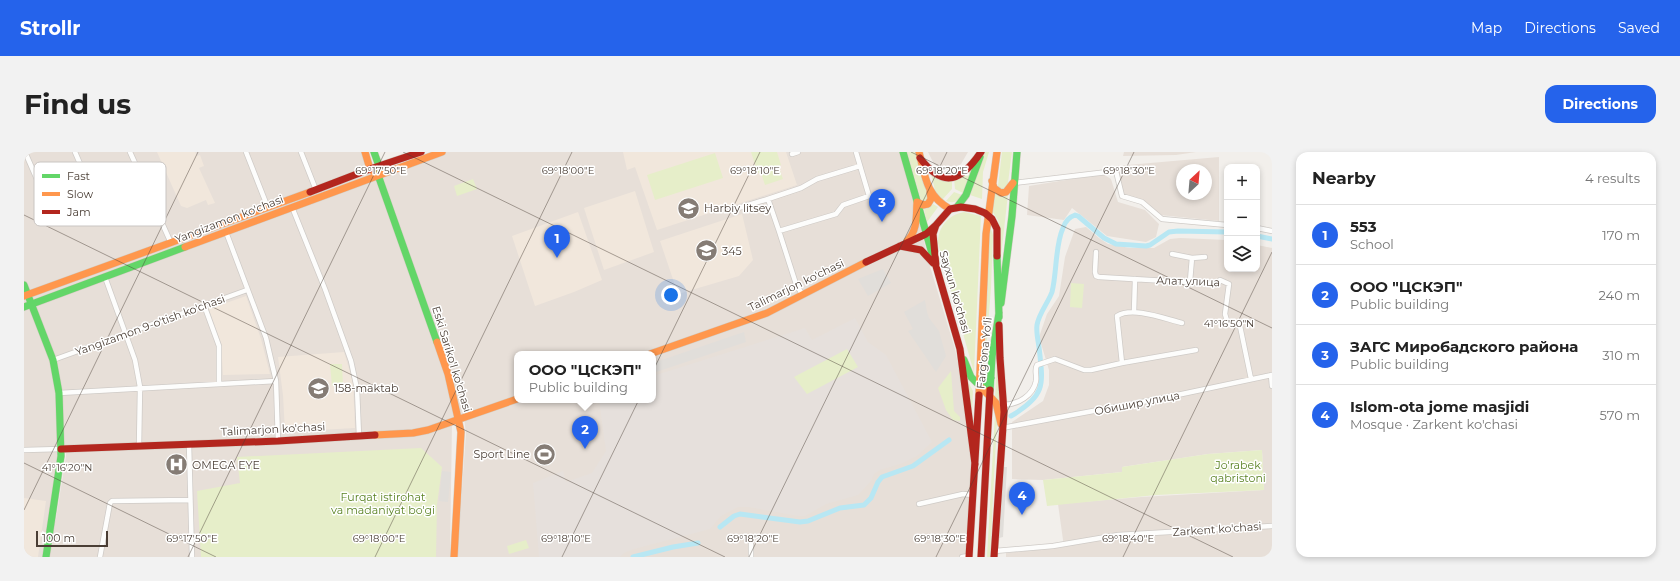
<!DOCTYPE html>
<meta charset="utf-8">
<style>
body{margin:0;font-family:Montserrat,sans-serif;background:#f2f2f2;color:#222}
.controls{position:absolute;right:12px;top:12px;display:grid;overflow:hidden;border-radius:8px;box-shadow:0 2px 6px #0003}
.controls button{width:36px;height:36px;display:grid;place-items:center;padding:0;border:0;border-bottom:1px solid #e0e0e0;background:#fff;color:#222;font:20px sans-serif}
.compass{position:absolute;left:1152px;top:12px;width:36px;height:36px;border-radius:50%;background:#fff;box-shadow:0 2px 6px #0003;rotate:26deg}
.scale{position:absolute;left:12px;bottom:10px;width:72px;box-sizing:border-box;padding-left:4px;border:2px solid #4a3e35;border-top:0;font-size:11px;line-height:14px;white-space:nowrap;color:#4a3e35;-webkit-text-stroke:3px #fff;paint-order:stroke}
.you{position:absolute;left:647px;top:143px;width:14px;height:14px;margin:-10px;border:3px solid #fff;border-radius:50%;background:#1a73e8;box-shadow:0 0 0 6px #1a73e833}
.badge{display:grid;place-items:center;width:26px;height:26px;border-radius:50%;background:#2563eb;color:#fff;font-size:13px;font-weight:700}
.pin{position:absolute;translate:-50% -33px;filter:drop-shadow(0 1px 2px #0008)}
.pin::after{content:'';position:absolute;top:21px;width:14px;height:12px;background:inherit;clip-path:polygon(0 0,100% 0,50% 100%)}
.popup{position:absolute;left:490px;top:199px;width:142px;height:52px;box-sizing:border-box;display:grid;place-content:center;border-radius:8px;background:#fff;filter:drop-shadow(0 1px 3px #0005);font-size:13px;white-space:nowrap;color:#767676}
.popup b{font-size:15px;color:#222}
.popup::after{content:'';position:absolute;left:50%;top:100%;margin-left:-8px;border:8px solid transparent;border-top-color:#fff}
.list{margin:0;padding:0;list-style:none}
h2{display:flex;justify-content:space-between;align-items:center;height:52px;margin:0;padding:0 16px;font-size:17px}
h2 small{font-size:13px;font-weight:400;color:#767676}
.list li{display:grid;grid-template-columns:26px 1fr auto;gap:12px;align-items:center;box-sizing:border-box;height:60px;padding:0 16px;border-top:1px solid #e0e0e0}
.list b{display:block;font-size:15px;white-space:nowrap}
.list p{margin:0;font-size:13px;white-space:nowrap;color:#767676}
.list em{font-size:13px;font-style:normal;color:#767676}
.icon{flex:none;width:22px;height:22px;fill:none;stroke:currentColor;stroke-width:2;stroke-linecap:round;stroke-linejoin:round}
.map{position:relative;flex:none;width:1248px;height:405px;overflow:hidden;border-radius:12px}
header{display:flex;align-items:center;gap:24px;box-sizing:border-box;height:56px;padding:0 20px;background:#2563eb;color:#fff}
header strong{font-size:19px}
nav{display:flex;gap:22px;margin-inline-start:auto;font-size:14px}
.intro{display:flex;align-items:center;justify-content:space-between;box-sizing:border-box;height:96px;padding:0 24px}
h1{margin:0;font-size:28px}
.button{padding:10px 18px;border-radius:12px;background:#2563eb;color:#fff;font-size:14px;font-weight:700}
main{display:flex;gap:24px;padding:0 24px}
aside{flex:1;background:#fff;border-radius:12px;box-shadow:0 2px 6px #0003}
.map>svg:first-child{display:block}
</style>
<header>
<strong>Strollr</strong>
<nav><a>Map</a><a>Directions</a><a>Saved</a></nav>
</header>
<div class="intro"><h1>Find us</h1><a class="button">Directions</a></div>
<main>
<div class="map">
<svg width="1248" height="405" viewBox="0 0 1248 405">
<rect width="100%" height="100%" fill="#f2efeb"/>
<path fill="#e7dfd8" fill-rule="evenodd" d="M0 0H341L354 23 418 0H879L905 111 931 197 935 217 943 281 951 312 945 405H433L442 282 440 265 428 270 426 405H0ZM493 202H629V248H493ZM37 297H42V304L32 367 26 382Z
M904 0H944L937 12 933 15 924 17 914 15 910 12Z
M1100 0H1172L1152 3 1099 4Z
M1195 5V69L1136 63 1116 48 1097 41 1092 14ZM1158 18H1182V42H1158Z
M1079 22 1087 27 1094 50 1121 58 1135 72 1132 85 1122 90 1083 84 1048 56 1040 68 1003 63 1005 34Z
M1062 75 1075 86 1084 92 1106 96H1130L1146 87 1156 86 1203 88V117H1233V93L1248 96V405H982V401L1040 395 1034 352 1117 345 1240 338 1238 298 1184 302 1098 315V320L1019 328 988 327V270L1019 249 1025 233V218L1015 185 1023 162 1035 144 1041 105 1051 77Z"/>
<path fill="#e6e0dc" d="M831 166 844 190 862 203 908 290 893 304 879 311 856 318 850 322 847 329 834 343 802 352 781 364H774L725 355H714L697 364 686 377 610 397 600 401 596 405H515L509 331 539 319 542 330 568 321 582 299 575 248H629V224L781 176 788 188Z"/>
<path fill="#f1e7dc" d="M133 0H171L173 4 176 3 180 14 175 16 191 51 184 53 182 48 163 56 157 54Z
M599 0H762L773 33 633 78 611 15 603 18Z
M611 39 630 100 580 118 560 56Z
M554 60 578 128 550 140 511 154 488 84Z
M718 62 729 108 715 124 654 142 636 89Z
M222 144 237 187 246 222 199 223 197 191 185 157Z
M320 200 329 230 331 276 261 280 259 243 254 205Z
M0 346 22 349 14 405H0Z"/>
<path fill="#e6eec9" d="M727 0H753L757 13 734 21Z
M883 0H891L905 46 904 48 899 50 897 48Z
M961 0H965L959 20 958 47 946 43Z
M978 0H988L984 31 983 35 979 39 974 34Z
M691 1 699 26 631 48 623 23Z
M755 16 759 27 741 33 737 21Z
M948 18 939 41 931 37 930 27Z
M907 22 928 27V37L918 48 912 42Z
M449 27 453 37 433 44 430 34Z
M930 40 938 43C934 49 930 52 922 49Z
M970 40 978 45 984 42 975 123 976 77 974 68 968 59Z
M909 52 914 55 903 70 900 57 905 56Z
M940 60 957 64 950 221 914 91C914 75 924 63 940 60Z
M966 74 969 83 967 136 960 224Z
M1047 131 1060 132 1058 156 1046 155Z
M823 197 834 215 783 242 770 225Z
M973 206 978 268 971 246Z
M306 212H318L319 234H308Z
M927 219 930 259 936 265V269L929 268 922 258 914 236Z
M943 228 949 239 948 263Z
M971 261 973 269 966 405H963Z
M397 296 418 315 413 353 412 405H177L173 339 216 331 213 305Z
M1238 298 1240 338 1132 343 1023 354 1019 328 1098 320V315L1184 302Z
M502 388 505 396 485 402 483 394Z"/>
<path fill="#e1deda" d="M859 117 867 131 844 144 834 127Z
M901 148 903 160 905 166 915 179 922 204 912 220 884 179 889 177 880 160Z
M720 180 722 190 629 221V211Z
M980 315H983L979 385 975 386Z
M418 319 427 320 424 350 415 349Z"/>
<g fill="none" stroke-linecap="round" stroke-linejoin="round">
<path stroke="#b8e7f3" stroke-width="5" d="M1233 84 1248 87
M987 264C1023 243 1019 232 1015 195 1014 188 1012 180 1013 173 1015 161 1024 151 1028 140 1033 121 1031 93 1039 76 1041 70 1045 65 1051 63L1054 64 1080 86 1092 92 1122 94 1126 93 1145 80 1154 79 1203 80
M696 375 710 364 716 362 776 370 784 369 816 356 840 353 847 346 854 330 858 325 889 314 925 288
M609 405 649 395 674 391"/>
<defs>
<path id="street" d="M1 0 29 64 34 67 120 31
M51 0 73 51
M106 0 147 91
M222 0 244 56
M277 0 292 38
M768 2 774 0
M989 31 1092 19 1098 44 1118 50 1138 67 1203 73
M268 55 301 137 327 209 333 237 335 284
M711 57 744 47
M1233 76 1248 79
M755 79 744 47 777 36 793 27 836 14
M202 80 242 186 252 229 254 289
M1072 100 1071 120 1072 124 1075 125 1194 132 1196 128 1205 132 1201 162 1204 172 1212 170 1216 174 1227 227
M1148 102 1168 106 1181 105
M81 125 111 208 116 235 115 295
M1166 129 1168 106
M778 142 772 132 755 79 812 62 819 53 845 44 832 0
M180 153 195 194V231
M1110 160 1111 127
M29 208 223 138
M1098 211 1093 164C1109 154 1141 167 1158 171
M1247 223 1248 234
M35 241 252 229
M980 253C994 252 1009 244 1012 229 1013 223 1010 218 1013 213L1031 207 1060 218H1067L1098 211 1172 198
M978 276 1139 246 1248 223
M165 292 168 405
M0 298 37 297
M895 352 939 342 949 343
M727 392V405
M971 399 1029 394 1094 383 1248 374
M76 405 86 351 88 349 166 348
M938 405 945 404"/>
<path id="fast" d="M350 0 355 14 354 23 413 190
M879 0 909 105
M933 55 942 43 956 5
M973 104 975 165
M0 133 29 208 35 241 37 304 22 405
M977 151 988 64 993 0
M0 155 161 95
M940 208 947 225 956 234H962L967 226
M966 238 968 205 975 161"/>
<path id="slow" d="M341 0 346 17 349 19
M895 0C901 24 902 44 926 57
M968 29 970 36 977 41 982 40 989 31
M883 89C894 78 892 64 893 50L899 53 904 52 907 47 906 40
M161 95 418 0
M0 144 286 40
M413 190 424 222 437 280 430 405
M626 202 743 161 842 110
M956 234 972 251 977 272
M955 243 962 82 973 0
M351 283 389 281 404 278 493 247"/>
<path id="jam" d="M896 6C920 38 938 28 957 0
M286 40 346 17 397 0
M876 94 897 98 909 111
M842 110 902 82 912 73
M37 297 254 289 351 283
M951 312 936 197 912 114 909 82 912 73 926 57 937 55 951 57 961 61 968 67 973 77V104
M945 405 955 243
M957 405 966 238
M970 405 980 260 976 206 975 173"/>
</defs>
<use href="#street" stroke="#cfcbc7" stroke-width="6"/>
<use href="#fast" stroke="#d4ccc2" stroke-width="8"/>
<use href="#slow" stroke="#d4ccc2" stroke-width="8"/>
<use href="#jam" stroke="#d4ccc2" stroke-width="8"/>
<use href="#street" stroke="#fdfdfc" stroke-width="4.5"/>
<use href="#fast" stroke="#63d668" stroke-width="7"/>
<use href="#slow" stroke="#ff974d" stroke-width="7"/>
<use href="#jam" stroke="#b3261e" stroke-width="7"/>
</g>
<path fill="none" stroke="#4a3e35" stroke-width="1" stroke-opacity="0.45" d="M379 0 1209 405M887 0 1248 176M0 63 701 405M0 311 192 405M0 358 174 0M164 405 361 0M351 405 548 0M538 405 736 0M725 405 923 0M912 405 1110 0M1099 405 1248 100"/>
<defs>
<symbol id="university-disc" viewBox="-11 -11 22 22"><circle r="9.5" fill="#857c75" stroke="#fff"/><path d="M0-5L7-2L0 1L-7-2ZM-4 1L0 2.5L4 1V4Q0 6-4 4Z" fill="#fff"/></symbol>
<symbol id="school-disc" viewBox="-11 -11 22 22"><circle r="9.5" fill="#857c75" stroke="#fff"/><path d="M0-5L7-2L0 1L-7-2ZM-4 1L0 2.5L4 1V4Q0 6-4 4Z" fill="#fff"/></symbol>
<symbol id="stadium-disc" viewBox="-11 -11 22 22"><circle r="9.5" fill="#857c75" stroke="#fff"/><path d="M0-5a6.5 5 0 1 0 0 10a6.5 5 0 1 0 0-10ZM-3.5-1.8h7v3.6h-7Z" fill="#fff"/></symbol>
<symbol id="hospital-disc" viewBox="-11 -11 22 22"><circle r="9.5" fill="#857c75" stroke="#fff"/><path d="M-5-5h3v3.5h4V-5h3V5h-3V1.5h-4V5h-3Z" fill="#fff"/></symbol>
</defs>
<g fill-rule="evenodd">
<use href="#university-disc" x="652" y="44" width="25" height="25"/>
<use href="#school-disc" x="670" y="86" width="25" height="25"/>
<use href="#school-disc" x="282" y="224" width="25" height="25"/>
<use href="#stadium-disc" x="508" y="290" width="25" height="25"/>
<use href="#hospital-disc" x="140" y="300" width="25" height="25"/>
</g>
<g text-anchor="middle" stroke-width="3" stroke-linejoin="round" paint-order="stroke">
<g font-size="11" fill="#4a3e35" stroke="#fff" text-anchor="start">
<text x="680" y="60">Harbiy litsey</text>
<text x="698" y="103">345</text>
<text x="310" y="240">158-maktab</text>
<text x="506" y="306" text-anchor="end">Sport Line</text>
<text x="168" y="317">OMEGA EYE</text>
</g>
<g font-size="11" fill="#4a3e35" stroke="#fff">
<text transform="translate(205 67) rotate(-21)" y="4">Yangizamon ko'chasi</text>
<text transform="translate(1164 129) rotate(2)" y="4">Алат улица</text>
<text transform="translate(772 133) rotate(-26)" y="4">Talimarjon ko'chasi</text>
<text transform="translate(931 140) rotate(74)" y="4">Sayxun ko'chasi</text>
<text transform="translate(126 173) rotate(-20)" y="4">Yangizamon 9-o'tish ko'chasi</text>
<text transform="translate(960 201) rotate(-84)" y="4">Farg'ona Yo'li</text>
<text transform="translate(428 207) rotate(73)" y="4">Eski Sariko'l ko'chasi</text>
<text transform="translate(1113 251) rotate(-11)" y="4">Обишир улица</text>
<text transform="translate(249 277) rotate(-3)" y="4">Talimarjon ko'chasi</text>
<text transform="translate(1193 377) rotate(-4)" y="4">Zarkent ko'chasi</text>
</g>
<g font-size="11" fill="#598222" stroke="#fff">
<text x="1214" y="317">Jo'rabek<tspan x="1214" dy="13">qabristoni</tspan></text>
<text x="359" y="349">Furqat istirohat<tspan x="359" dy="13">va madaniyat bo'gi</tspan></text>
</g>
</g>
<rect x="10" y="10" width="132" height="64" rx="6" fill="#fff" stroke="#c9c5c2" stroke-width="1"/>
<rect x="18" y="22" width="18" height="4" fill="#63d668"/>
<rect x="18" y="40" width="18" height="4" fill="#ff974d"/>
<rect x="18" y="58" width="18" height="4" fill="#b3261e"/>
<g font-size="11" fill="#4a3e35">
<text x="43" y="28">Fast</text>
<text x="43" y="46">Slow</text>
<text x="43" y="64">Jam</text>
</g>
<g font-size="10" text-anchor="middle" fill="#4a3e35" stroke="#fff" stroke-width="3" stroke-linejoin="round" paint-order="stroke">
<text x="357" y="22">69°17'50"E</text>
<text x="544" y="22">69°18'00"E</text>
<text x="731" y="22">69°18'10"E</text>
<text x="918" y="22">69°18'20"E</text>
<text x="1105" y="22">69°18'30"E</text>
<text x="1205" y="175">41°16'50"N</text>
<text x="43" y="319">41°16'20"N</text>
<text x="168" y="390">69°17'50"E</text>
<text x="355" y="390">69°18'00"E</text>
<text x="542" y="390">69°18'10"E</text>
<text x="729" y="390">69°18'20"E</text>
<text x="916" y="390">69°18'30"E</text>
<text x="1104" y="390">69°18'40"E</text>
</g>
</svg>
<div class="controls">
<button>+</button>
<button>−</button>
<button><svg class="icon" aria-label="layers" viewBox="0 0 24 24"><path d="M12 4l9 5-9 5-9-5zM3 14l9 5 9-5"/></svg></button>
</div>
<svg class="compass" viewBox="-18 -18 36 36"><path d="M0-13l5 13h-10z" fill="#e53935"/><path d="M0 13l5-13h-10z" fill="#767676"/></svg>
<div class="scale">100 m</div>
<div class="you"></div>
<div class="pin badge" style="left:533px;top:106px">1</div>
<div class="pin badge" style="left:561px;top:297px">2</div>
<div class="popup"><b>ООО &quot;ЦСКЭП&quot;</b>Public building</div>
<div class="pin badge" style="left:858px;top:70px">3</div>
<div class="pin badge" style="left:998px;top:363px">4</div>
</div>
<aside>
<h2>Nearby<small>4 results</small></h2>
<ul class="list">
<li><span class="badge">1</span><div><b>553</b><p>School</p></div><em>170 m</em></li>
<li><span class="badge">2</span><div><b>ООО &quot;ЦСКЭП&quot;</b><p>Public building</p></div><em>240 m</em></li>
<li><span class="badge">3</span><div><b>ЗАГС Миробадского района</b><p>Public building</p></div><em>310 m</em></li>
<li><span class="badge">4</span><div><b>Islom-ota jome masjidi</b><p>Mosque · Zarkent ko'chasi</p></div><em>570 m</em></li>
</ul>
</aside>
</main>
